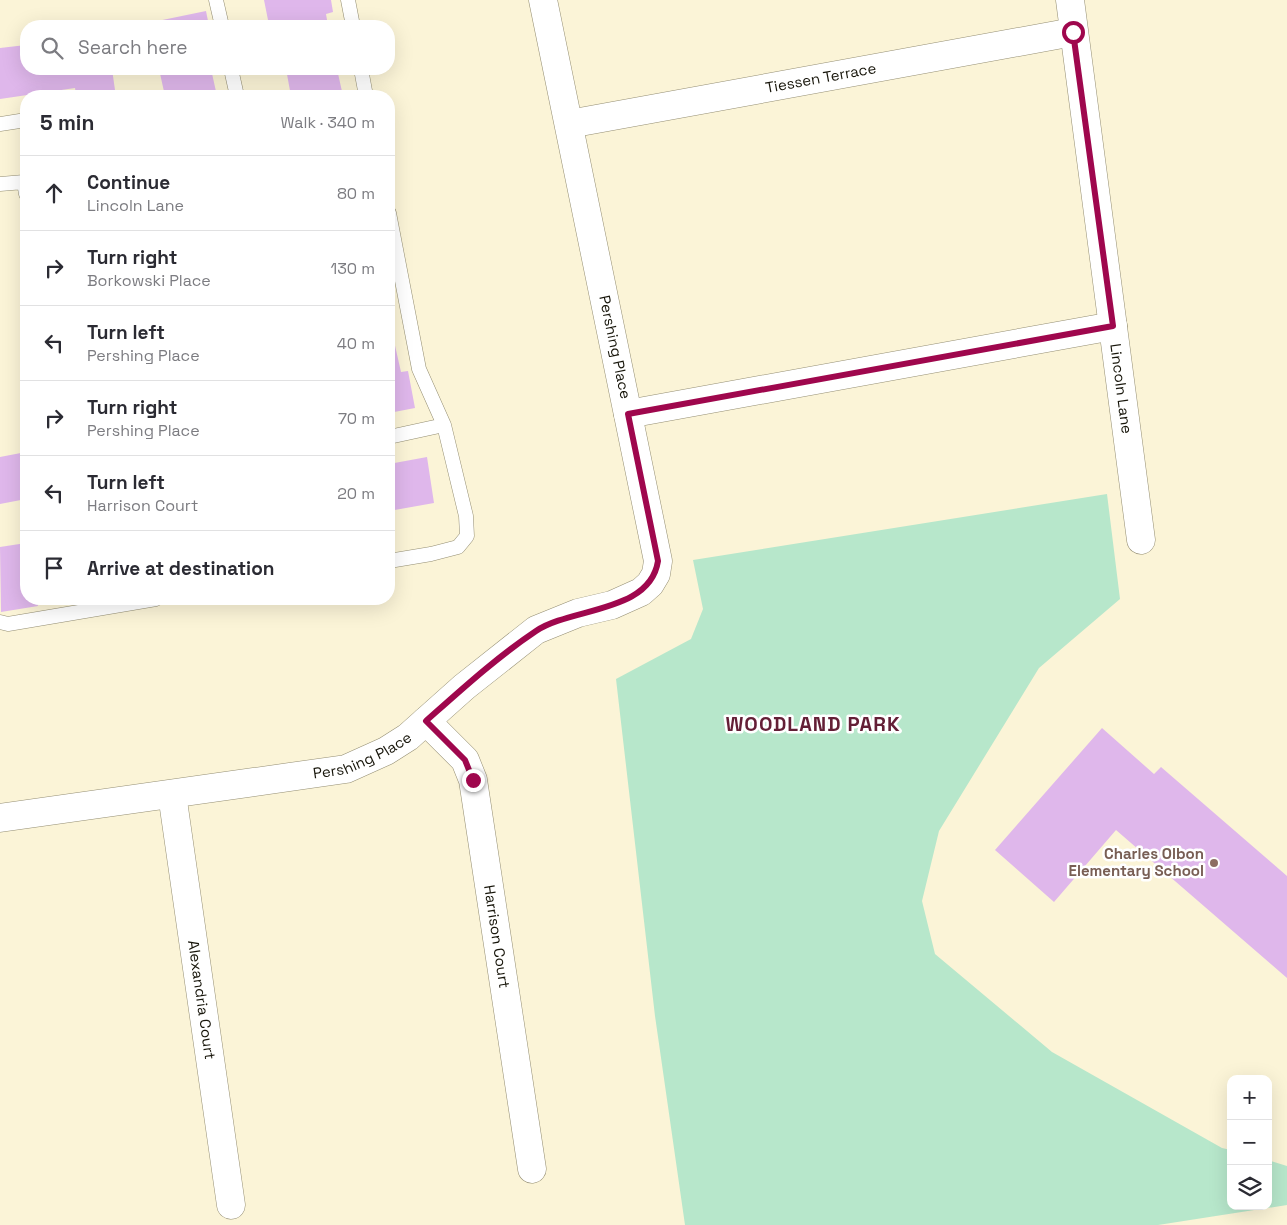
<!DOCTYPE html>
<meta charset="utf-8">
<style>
body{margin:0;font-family:"Space Grotesk",sans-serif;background:#f7f7f7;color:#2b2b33}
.controls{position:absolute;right:15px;bottom:15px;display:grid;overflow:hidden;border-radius:10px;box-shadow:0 5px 20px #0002}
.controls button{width:45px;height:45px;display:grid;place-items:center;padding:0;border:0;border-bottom:1px solid #e1e1e2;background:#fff;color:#2b2b33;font:25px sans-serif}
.stop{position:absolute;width:15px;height:15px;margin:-11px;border:4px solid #9f074d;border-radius:50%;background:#fff}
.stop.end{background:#9f074d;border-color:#fff;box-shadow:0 1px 5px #0008}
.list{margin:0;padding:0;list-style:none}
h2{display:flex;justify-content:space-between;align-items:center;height:65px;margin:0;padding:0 20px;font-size:21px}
h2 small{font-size:16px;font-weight:400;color:#7c7c81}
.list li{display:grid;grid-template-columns:32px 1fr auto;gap:15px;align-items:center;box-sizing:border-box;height:75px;padding:0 20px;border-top:1px solid #e1e1e2}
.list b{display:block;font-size:19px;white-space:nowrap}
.list p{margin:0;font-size:16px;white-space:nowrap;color:#7c7c81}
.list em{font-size:16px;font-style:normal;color:#7c7c81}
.icon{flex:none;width:28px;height:28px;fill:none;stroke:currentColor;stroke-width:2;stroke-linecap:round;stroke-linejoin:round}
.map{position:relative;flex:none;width:1287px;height:1225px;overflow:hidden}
.search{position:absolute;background:#fff;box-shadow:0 5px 20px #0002;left:20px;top:20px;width:375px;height:55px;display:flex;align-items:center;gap:12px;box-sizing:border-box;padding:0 18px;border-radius:20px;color:#7c7c81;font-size:19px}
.panel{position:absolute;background:#fff;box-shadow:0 5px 20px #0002;left:20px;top:90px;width:375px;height:515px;border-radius:20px}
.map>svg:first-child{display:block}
</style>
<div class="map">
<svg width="1287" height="1225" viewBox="0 0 1287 1225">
<rect width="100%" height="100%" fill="#fbf4d7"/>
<path fill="#b7e7cb" d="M1107 494 1120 599 1039 668 939 831 922 901 935 954 1052 1052 1222 1148 1231 1150V1206H1268V1160L1287 1166V1205L1158 1225H685L655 1016 616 679 691 639 703 609 693 560Z"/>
<path fill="#dfb7eb" d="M264 0H331L333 12 326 14 328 26H277L276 23 269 25Z
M206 11 209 26H143V24Z
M26 45V69H112L115 90 76 95 75 88 0 99V48Z
M159 69H211L217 96H165Z
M286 69H337L343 96H291Z
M389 319 401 372 408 371 415 408 389 413Z
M26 452V499L0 504V457Z
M427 457 434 503 389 511V464Z
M26 543V599H36L38 606 1 612 0 547Z
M1102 728 1154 774 1161 767 1287 876V978L1116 830 1054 902 995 850Z"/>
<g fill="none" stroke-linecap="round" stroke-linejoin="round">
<defs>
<path id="service" d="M216 0 222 26
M348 0 353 26
M231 69 237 96
M361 69 366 96
M0 124 26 120
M0 184 24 182 26 194
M389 213 419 369 444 425 466 516 467 536 458 547 431 554 389 561
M389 437 444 425
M0 622 8 624 156 599"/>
<g id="minor">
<path id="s1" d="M1070 0 1141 540"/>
<path id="s2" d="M569 124 1073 32"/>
<path d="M628 414 1113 326"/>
<path id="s3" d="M426 721 465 760 473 780 532 1169"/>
<path id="s4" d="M172 794 231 1205"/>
<path id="s5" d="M0 818 346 769 386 751 408 737 464 687 536 630 578 613 612 605 641 592 650 584 656 574 658 561 543 0"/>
</g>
</defs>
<use href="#service" stroke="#948e73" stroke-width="15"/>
<use href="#minor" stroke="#948e73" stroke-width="29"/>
<use href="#service" stroke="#fff" stroke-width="14"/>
<use href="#minor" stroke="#fff" stroke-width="28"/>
</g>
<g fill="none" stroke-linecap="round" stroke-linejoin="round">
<path stroke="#9f074d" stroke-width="6" d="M473 780 465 760 426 721C461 690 497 657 536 631 572 607 650 613 658 561L628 414 1113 326 1073 32"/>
</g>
<circle fill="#8d6e63" stroke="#fff" stroke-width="2" cx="1214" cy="863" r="5"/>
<g text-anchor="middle" stroke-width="5" stroke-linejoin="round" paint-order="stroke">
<g font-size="15" fill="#17150a" stroke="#fff">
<text dy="5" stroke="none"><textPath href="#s2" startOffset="256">Tiessen Terrace</textPath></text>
<text transform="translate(615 347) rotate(78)" y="5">Pershing Place</text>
<text dy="5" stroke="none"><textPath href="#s1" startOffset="392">Lincoln Lane</textPath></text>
<text dy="5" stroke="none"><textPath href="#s5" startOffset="369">Pershing Place</textPath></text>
<text dy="5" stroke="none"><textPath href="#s3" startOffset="235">Harrison Court</textPath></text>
<text dy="5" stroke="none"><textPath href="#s4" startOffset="208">Alexandria Court</textPath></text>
</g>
<g font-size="15" font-weight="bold" fill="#785e54" stroke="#fff" text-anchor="end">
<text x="1204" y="859">Charles Olbon<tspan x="1204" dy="17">Elementary School</tspan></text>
</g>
<g font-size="20" font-weight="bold" letter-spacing="1" fill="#631f36" stroke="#fff">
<text x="813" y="731">WOODLAND PARK</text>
</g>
</g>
</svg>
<div class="controls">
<button>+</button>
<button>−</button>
<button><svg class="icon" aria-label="layers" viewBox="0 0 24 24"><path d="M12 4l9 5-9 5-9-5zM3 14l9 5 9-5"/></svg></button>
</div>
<div class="stop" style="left:1073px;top:32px"></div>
<div class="stop end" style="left:473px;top:780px"></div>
<div class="search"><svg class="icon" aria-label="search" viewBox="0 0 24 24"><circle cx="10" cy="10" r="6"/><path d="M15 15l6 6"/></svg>Search here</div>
<section class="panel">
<h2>5 min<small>Walk · 340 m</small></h2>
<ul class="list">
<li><svg class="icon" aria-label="ahead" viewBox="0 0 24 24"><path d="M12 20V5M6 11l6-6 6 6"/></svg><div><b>Continue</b><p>Lincoln Lane</p></div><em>80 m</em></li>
<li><svg class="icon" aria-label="right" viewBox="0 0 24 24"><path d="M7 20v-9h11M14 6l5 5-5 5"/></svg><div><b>Turn right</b><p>Borkowski Place</p></div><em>130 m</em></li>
<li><svg class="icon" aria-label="left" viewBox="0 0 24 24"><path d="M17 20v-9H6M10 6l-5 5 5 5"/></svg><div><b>Turn left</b><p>Pershing Place</p></div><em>40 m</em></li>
<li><svg class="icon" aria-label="right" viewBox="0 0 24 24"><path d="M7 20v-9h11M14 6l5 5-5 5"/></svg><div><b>Turn right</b><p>Pershing Place</p></div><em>70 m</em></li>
<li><svg class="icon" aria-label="left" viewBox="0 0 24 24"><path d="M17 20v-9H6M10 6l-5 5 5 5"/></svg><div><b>Turn left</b><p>Harrison Court</p></div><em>20 m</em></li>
<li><svg class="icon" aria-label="arrive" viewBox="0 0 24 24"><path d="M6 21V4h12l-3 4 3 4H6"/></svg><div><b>Arrive at destination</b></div></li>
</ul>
</section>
</div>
